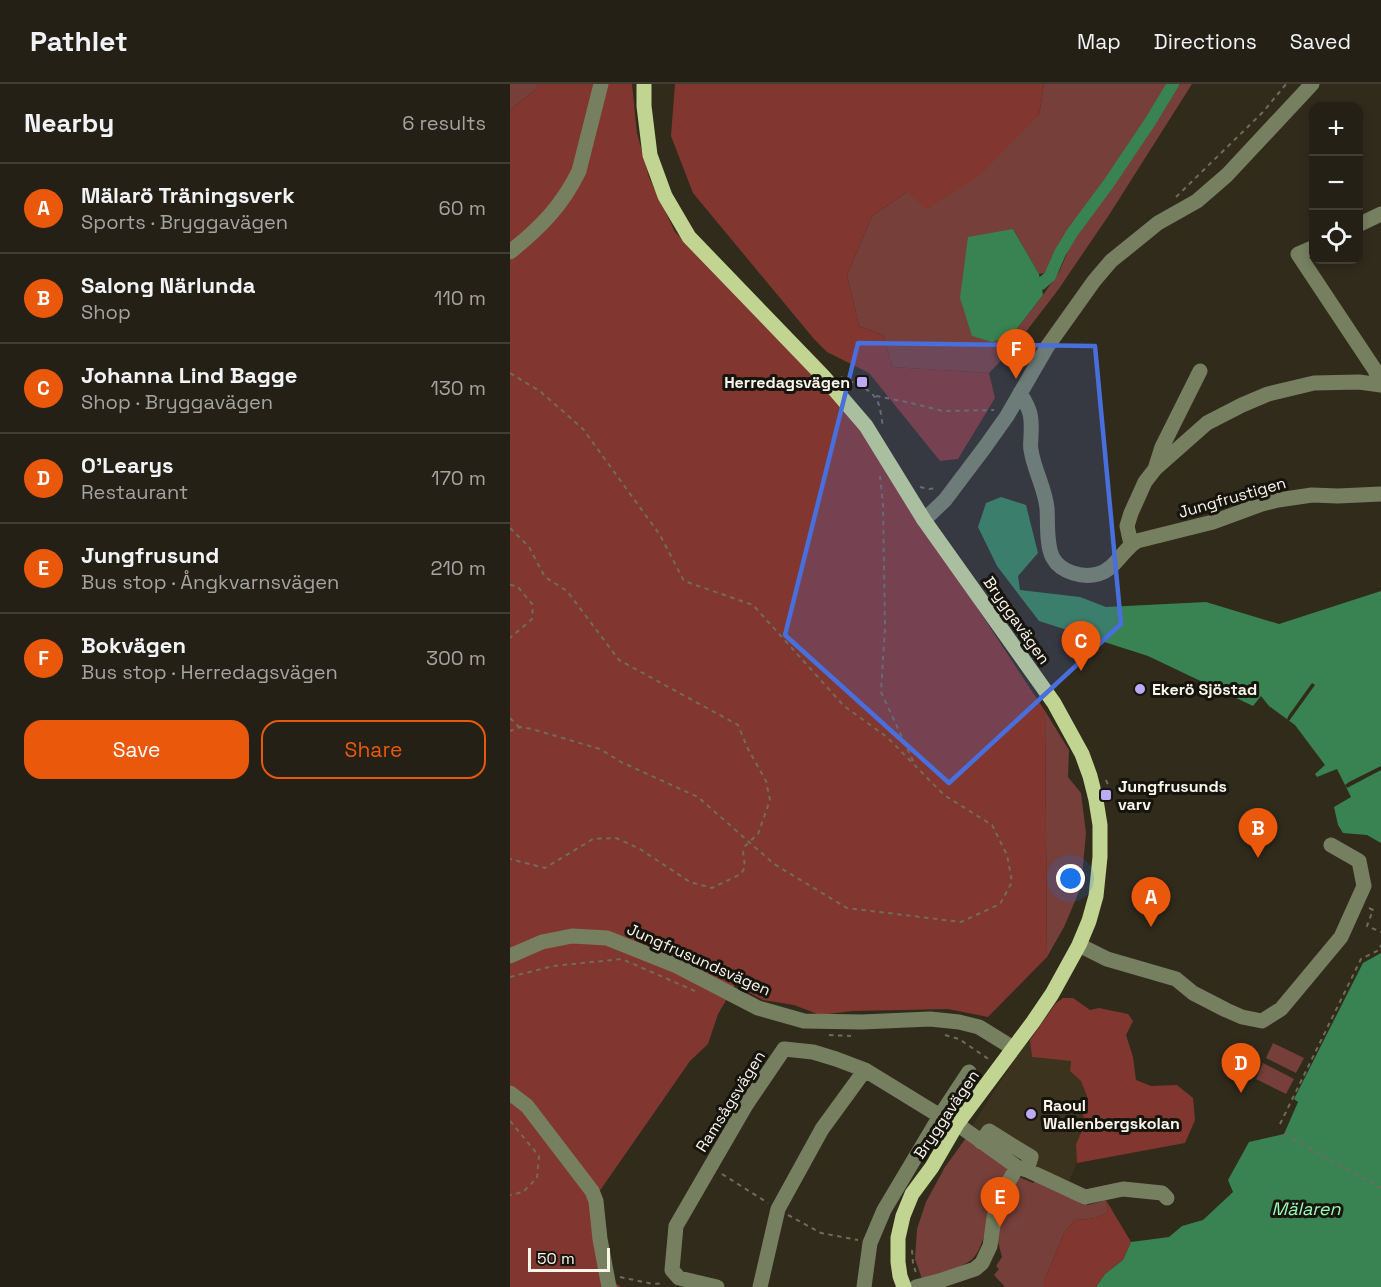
<!DOCTYPE html>
<meta charset="utf-8">
<style>
body{margin:0;font-family:"Space Grotesk",sans-serif;background:#312d22;color:#f1f3f6}
.controls{position:absolute;right:18px;top:18px;display:grid;overflow:hidden;border-radius:12px;box-shadow:0 3px 9px #0003}
.controls button{width:54px;height:54px;display:grid;place-items:center;padding:0;border:0;border-bottom:2px solid #423e34;background:#252015;color:#f1f3f6;font:30px sans-serif}
.scale{position:absolute;left:18px;bottom:15px;width:82px;box-sizing:border-box;padding-left:6px;border:3px solid #f8f5eb;border-top:0;font-size:16px;line-height:21px;white-space:nowrap;color:#f8f5eb;-webkit-text-stroke:4px #16140d;paint-order:stroke}
.you{position:absolute;left:561px;top:795px;width:21px;height:21px;margin:-15px;border:4px solid #fff;border-radius:50%;background:#1a73e8;box-shadow:0 0 0 9px #1a73e833}
.badge{display:grid;place-items:center;width:39px;height:39px;border-radius:50%;background:#ea580c;color:#fff;font-size:20px;font-weight:700}
.pin{position:absolute;translate:-50% -50px;filter:drop-shadow(0 2px 3px #0008)}
.pin::after{content:'';position:absolute;top:32px;width:21px;height:18px;background:inherit;clip-path:polygon(0 0,100% 0,50% 100%)}
.list{margin:0;padding:0;list-style:none}
h2{display:flex;justify-content:space-between;align-items:center;height:78px;margin:0;padding:0 24px;font-size:26px}
h2 small{font-size:20px;font-weight:400;color:#a3a3a0}
.list li{display:grid;grid-template-columns:39px 1fr auto;gap:18px;align-items:center;box-sizing:border-box;height:90px;padding:0 24px;border-top:2px solid #423e34}
.list b{display:block;font-size:22px;white-space:nowrap}
.list p{margin:0;font-size:20px;white-space:nowrap;color:#a3a3a0}
.list em{font-size:20px;font-style:normal;color:#a3a3a0}
.actions{display:flex;gap:12px;padding:18px 24px}
.actions a{flex:1;padding:14px 0;border:2px solid #ea580c;border-radius:18px;text-align:center;font-size:21px;color:#ea580c}
.actions .main{background:#ea580c;color:#fff}
.icon{flex:none;width:33px;height:33px;fill:none;stroke:currentColor;stroke-width:2;stroke-linecap:round;stroke-linejoin:round}
.map{position:relative;flex:none;width:871px;height:1203px;overflow:hidden}
header{display:flex;align-items:center;gap:36px;box-sizing:border-box;height:84px;padding:0 30px;background:#252015;border-bottom:2px solid #423e34}
header strong{font-size:28px}
nav{display:flex;gap:33px;margin-inline-start:auto;font-size:21px}
main{display:flex}
aside{flex:1;background:#252015}
.map>svg:first-child{display:block}
</style>
<header>
<strong>Pathlet</strong>
<nav><a>Map</a><a>Directions</a><a>Saved</a></nav>
</header>
<main>
<aside>
<h2>Nearby<small>6 results</small></h2>
<ul class="list">
<li><span class="badge">A</span><div><b>Mälarö Träningsverk</b><p>Sports · Bryggavägen</p></div><em>60 m</em></li>
<li><span class="badge">B</span><div><b>Salong Närlunda</b><p>Shop</p></div><em>110 m</em></li>
<li><span class="badge">C</span><div><b>Johanna Lind Bagge</b><p>Shop · Bryggavägen</p></div><em>130 m</em></li>
<li><span class="badge">D</span><div><b>O'Learys</b><p>Restaurant</p></div><em>170 m</em></li>
<li><span class="badge">E</span><div><b>Jungfrusund</b><p>Bus stop · Ångkvarnsvägen</p></div><em>210 m</em></li>
<li><span class="badge">F</span><div><b>Bokvägen</b><p>Bus stop · Herredagsvägen</p></div><em>300 m</em></li>
</ul>
<div class="actions"><a class="main">Save</a><a>Share</a></div>
</aside>
<div class="map">
<svg width="871" height="1203" viewBox="0 0 871 1203">
<rect width="100%" height="100%" fill="#312b1c"/>
<path fill="#3b331d" d="M520 956 522 973 561 977 560 987 571 997 578 1015 572 1025 575 1040 566 1060 567 1079 557 1101 460 1045 508 970Z"/>
<path fill="#763f39" d="M0 0H26V5L0 26Z
M534 0H658L627 51 548 164 539 188 529 190 503 145 502 251 533 211 549 188 561 160 633 58 668 0H682L599 131 548 206 505 262 479 289 382 283 373 251 349 242 337 191 362 132 397 108 529 31Z
M535 627 559 666 558 693 571 709 576 749 571 803 554 843 537 873Z
M763 959 794 974 786 989 756 974Z
M753 979 784 995 776 1010 746 995Z
M456 1054 502 1084C497 1092 490 1100 486 1108 479 1125 475 1167 460 1177 447 1186 427 1190 412 1195L405 1175 407 1145 416 1118 435 1083Z
M509 1093 523 1099 527 1096 578 1121 596 1116 598 1127C588 1136 578 1135 565 1136L554 1149 540 1183 534 1195V1203H495L484 1191 489 1185 486 1182 492 1173 486 1150 490 1127Z"/>
<path fill="#813730" d="M26 0H122L127 49 139 93 165 148 307 295 349 344 535 627 537 873 478 933 438 925 342 927 310 931 284 921 253 916 225 901 208 930 198 960 180 977 82 1118 93 1190 111 1203H0V26L26 5Z
M165 0H534L529 31 469 92 416 125 397 108 362 132 337 191 349 242 373 251 382 283 479 289 485 314 448 375 430 377 359 289 317 268 304 255 183 109 161 52Z
M553 914H563L580 926 589 924 618 930 623 937 616 951 623 973 626 996 641 1002 667 1001 683 1014 685 1036 675 1059 567 1079 566 1060 575 1040 572 1025 578 1015 571 997 560 987 561 977 522 973 520 956 546 919Z
M596 1116 621 1158 613 1176 595 1190 586 1203H534V1195L540 1183 554 1149 565 1136C578 1135 588 1136 598 1127Z"/>
<path fill="#398251" d="M503 145 529 190 533 211 502 251 482 258 462 252 450 214 458 153Z
M491 413 516 421 528 469 508 492 510 506 570 513 596 523 696 518 769 540 871 507V759L857 751 833 749 828 741 824 723 841 713 827 685 807 693 805 690 815 681 785 641 759 622 751 612 743 622 638 572 529 537 487 482 468 443 476 419Z
M871 869V1203H586L595 1190 613 1176 621 1158 659 1153 672 1142 693 1136 723 1108 718 1096 739 1058 774 1050 788 1018 784 1015 853 879Z"/>
<path fill="#312b1c" d="M802 599 805 601 779 637 777 635 779 631Z
M871 682V686L837 704 835 701 839 698Z"/>
<g fill="none" stroke-linecap="round" stroke-linejoin="round">
<path stroke="#398251" stroke-width="12" d="M531 200 540 192 550 169 562 149 599 99 640 38 663 0"/>
<path stroke="#706b5d" stroke-width="2" stroke-dasharray="4.5 4.5" stroke-linecap="butt" d="M666 113 754 27 776 0
M0 289 31 308 73 345 150 451 174 497 243 521 334 622 377 653 434 711 482 741 497 771 502 798 490 820 451 838 337 824 264 780 188 713 111 678 90 665 22 645 10 643 0 647
M331 293C345 300 363 304 369 321 371 328 372 337 373 344
M366 312 397 318 433 327 484 326
M370 392 373 421 375 543 371 608 404 679
M410 403 419 405 427 404
M0 444 19 463 35 493 57 507 109 576 228 641 238 665 256 697 260 716 248 750 235 762 233 768 235 783 231 790 202 804 180 798 130 765 106 754 83 755 35 784 0 775
M0 501 7 502 23 521 22 535 0 554
M0 634 9 643
M596 696 600 706 601 719
M859 824 863 826 857 842 871 848
M0 893 43 882 112 875 187 908
M319 951 341 952
M435 951 449 955 480 976
M0 1037 29 1072 27 1094 13 1108 0 1111
M770 1040 851 875 869 866 871 861
M774 1050 871 1104
M212 1090 258 1119
M278 1131 311 1149 348 1156
M402 1166 403 1179 406 1189
M110 1193 143 1200 154 1199"/>
<path stroke="#768060" stroke-width="15" d="M848 141 871 130
M804 163 788 170 865 286 870 301 871 300
M0 168C30 144 52 122 69 87L91 0
M510 309C521 327 522 332 521 352 521 357 520 362 521 366 524 386 535 404 537 424 538 438 536 462 543 474 551 489 574 494 588 490 606 485 612 466 627 457L703 438 752 420 768 416 802 411 828 412 871 410
M645 385 652 363 690 287
M414 436 435 416 475 363 497 332 537 263 584 197 601 177 648 139 687 117 717 91 802 0
M621 460 617 442 621 429 635 398 645 385 697 339 732 321 758 310 804 299 849 298 871 301
M569 861 597 875 666 895 683 909 716 926 732 933 752 937 771 925 831 853 854 802 849 777 821 761
M0 872 32 858 62 852 97 854 167 882 248 924 294 937 352 938 420 935 449 938 469 943 503 964
M0 1009 17 1022 82 1107 86 1117 90 1155 99 1203
M471 1058 479 1047 521 1073 517 1086
M207 1203 169 1194 162 1186 166 1142 236 1021 274 965 303 968 326 975 355 986 430 1032 447 1040 507 1083 517 1086 575 1113 613 1105 652 1109 657 1114
M250 1203 268 1125 312 1045 355 986
M354 1203 360 1159 374 1126 430 1032 459 988
M406 1203 429 1197 465 1185 472 1179 480 1162 486 1120 507 1083"/>
<path stroke="#c2d492" stroke-width="15" d="M134 0V22L140 71 155 112 179 153 313 292 356 342 414 436 544 619 572 670 580 692 586 716 590 741V773L586 812 579 837 569 861 542 910 523 938 447 1040 422 1083 402 1110 393 1132 388 1154V1178L390 1192 394 1203"/>
</g>
<path fill="#496fdc" fill-opacity="0.2" stroke="#496fdc" stroke-width="4.5" stroke-linejoin="round" d="M348 259 585 262 611 540 439 699 275 551Z"/>
<g fill="#bbaaf6" stroke="#16140d" stroke-width="2">
<rect x="346" y="292" width="12" height="12" rx="3"/>
<circle cx="630" cy="605" r="6"/>
<rect x="590" y="705" width="12" height="12" rx="3"/>
<circle cx="521" cy="1030" r="6"/>
</g>
<g text-anchor="middle" stroke-width="6" stroke-linejoin="round" paint-order="stroke">
<g font-size="16" font-weight="bold" fill="#f8f5eb" stroke="#16140d" text-anchor="start">
<text x="340" y="304" text-anchor="end">Herredagsvägen</text>
<text x="642" y="611">Ekerö Sjöstad</text>
<text x="608" y="708">Jungfrusunds<tspan x="608" dy="18">varv</tspan></text>
<text x="533" y="1027">Raoul<tspan x="533" dy="18">Wallenbergskolan</tspan></text>
</g>
<g font-size="16" fill="#f8f5eb" stroke="#16140d">
<text transform="translate(722 413) rotate(-16)" y="6">Jungfrustigen</text>
<text transform="translate(507 536) rotate(55)" y="6">Bryggavägen</text>
<text transform="translate(189 875) rotate(24)" y="6">Jungfrusundsvägen</text>
<text transform="translate(220 1017) rotate(-58)" y="6">Ramsågsvägen</text>
<text transform="translate(436 1030) rotate(-56)" y="6">Bryggavägen</text>
</g>
<g font-size="18" font-style="italic" fill="#98fbb5" stroke="#16140d">
<text x="796" y="1131">Mälaren</text>
</g>
</g>
</svg>
<div class="controls">
<button>+</button>
<button>−</button>
<button><svg class="icon" aria-label="locate" viewBox="0 0 24 24"><circle cx="12" cy="12" r="6"/><path d="M12 2v4M12 18v4M2 12h4M18 12h4"/></svg></button>
</div>
<div class="scale">50 m</div>
<div class="you"></div>
<div class="pin badge" style="left:641px;top:843px">A</div>
<div class="pin badge" style="left:748px;top:774px">B</div>
<div class="pin badge" style="left:571px;top:587px">C</div>
<div class="pin badge" style="left:731px;top:1009px">D</div>
<div class="pin badge" style="left:490px;top:1143px">E</div>
<div class="pin badge" style="left:506px;top:295px">F</div>
</div>
</main>
